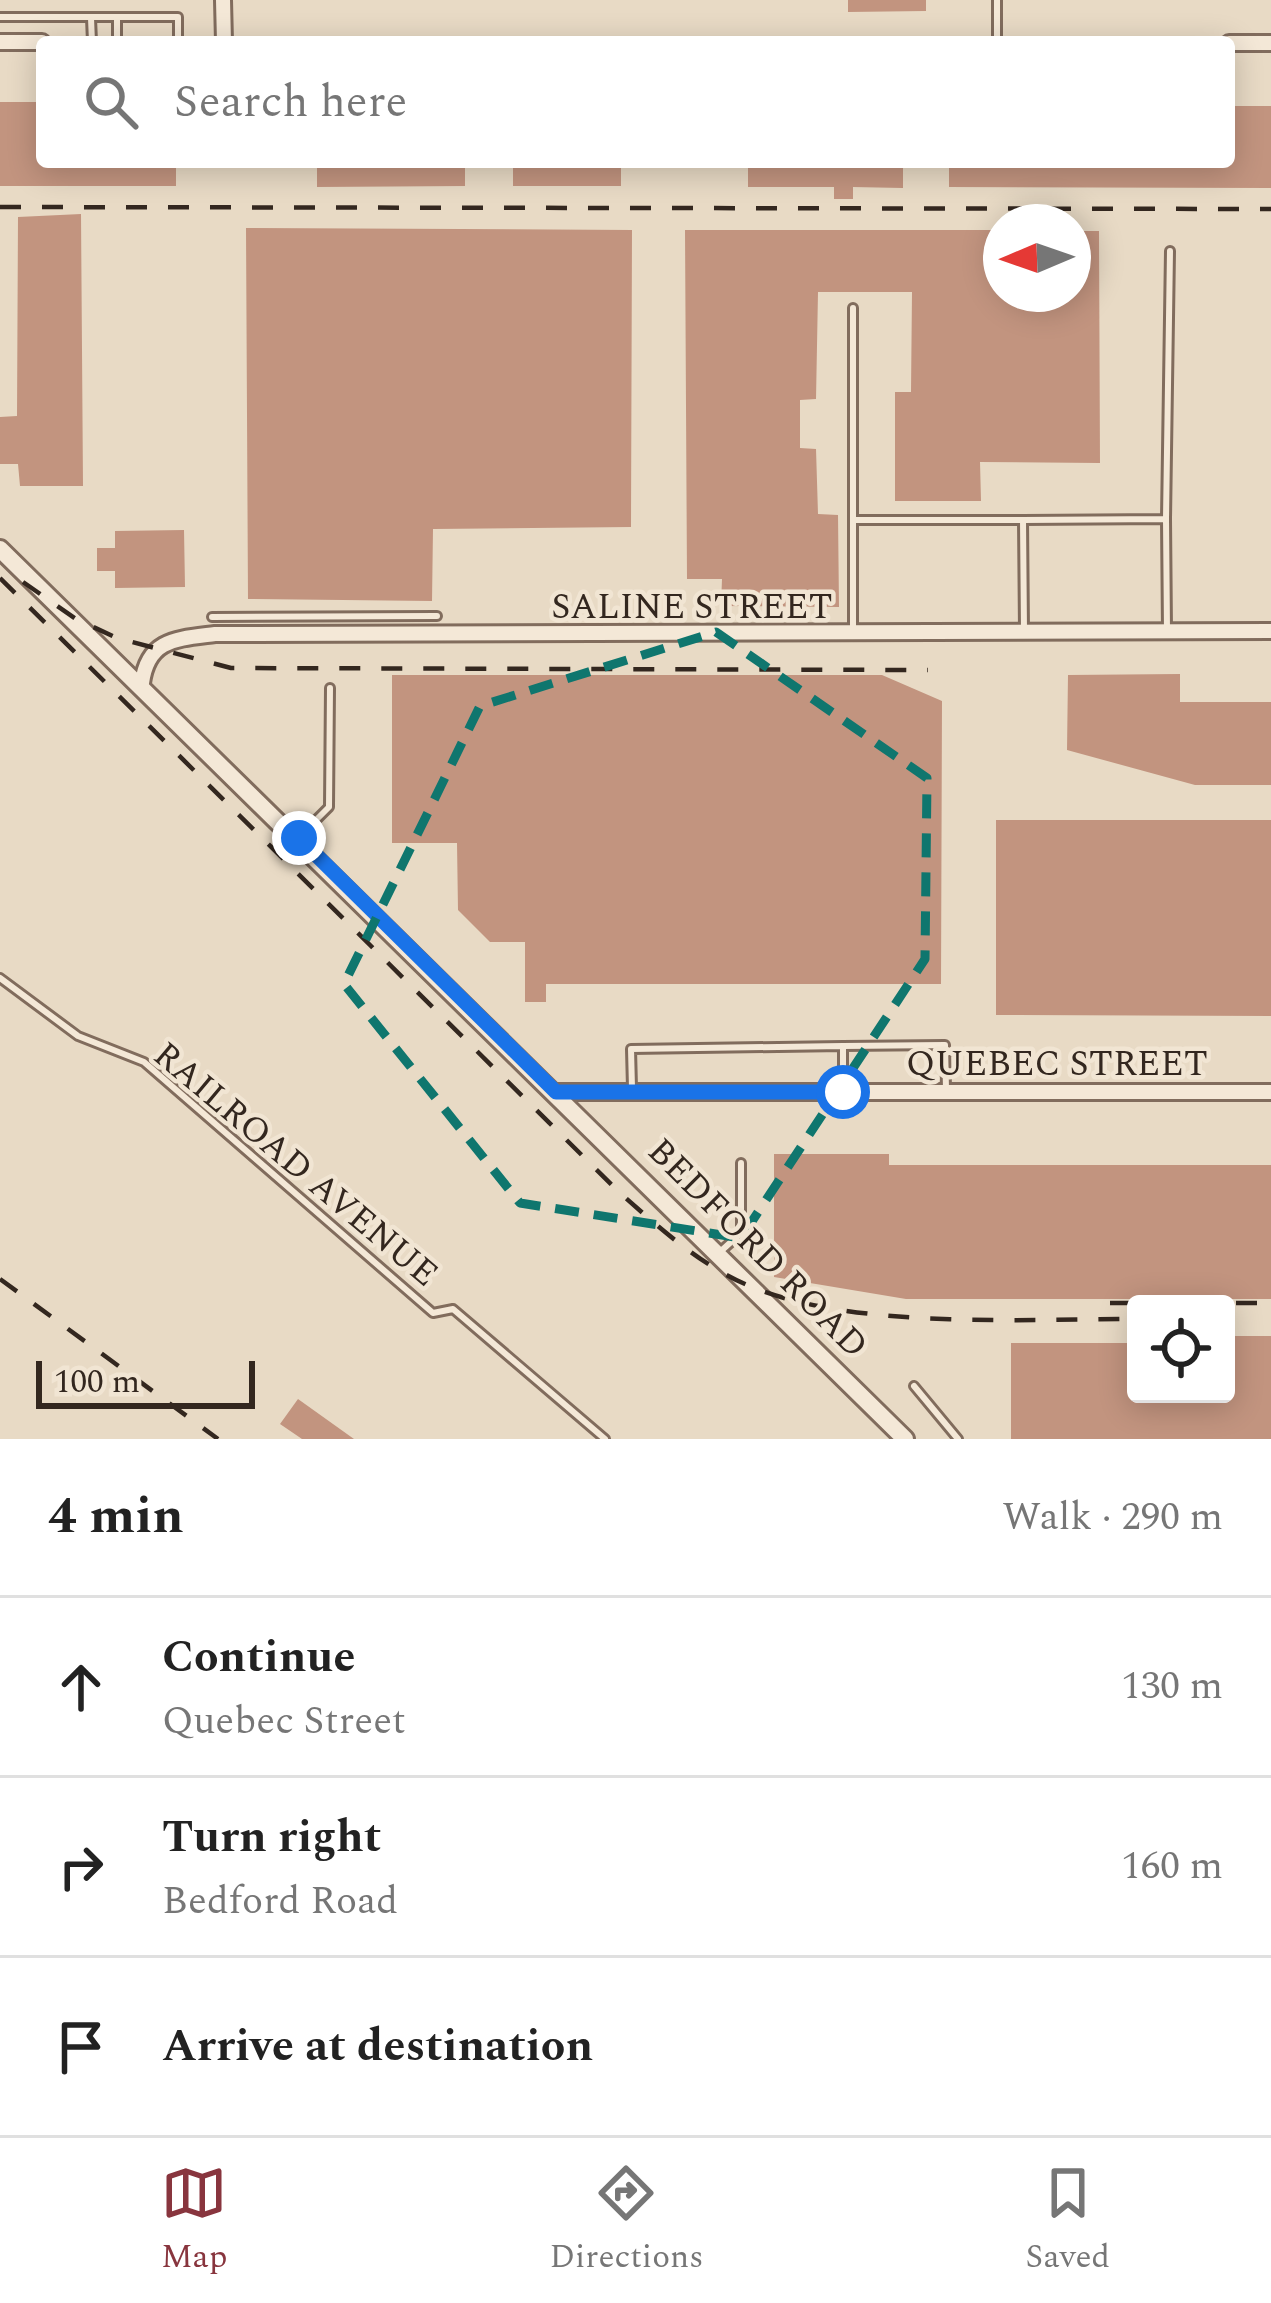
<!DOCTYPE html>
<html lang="en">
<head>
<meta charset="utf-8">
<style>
	:root { --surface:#fff; --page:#f6f6f6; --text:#222; --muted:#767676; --line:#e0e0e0; --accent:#88353e }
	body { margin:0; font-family:Spectral,serif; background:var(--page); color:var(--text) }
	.controls { position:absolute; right:36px; bottom:36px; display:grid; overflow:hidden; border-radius:12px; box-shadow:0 6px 30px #0003 }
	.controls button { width:108px; height:108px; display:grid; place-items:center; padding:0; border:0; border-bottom:3px solid var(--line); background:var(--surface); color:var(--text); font:60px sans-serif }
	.compass { position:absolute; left:983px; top:204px; width:108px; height:108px; border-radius:50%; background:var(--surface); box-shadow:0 6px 30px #0003; rotate:268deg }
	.scale { position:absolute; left:36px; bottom:30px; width:219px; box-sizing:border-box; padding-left:12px; border:6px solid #33271f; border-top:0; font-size:33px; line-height:42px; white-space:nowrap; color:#33271f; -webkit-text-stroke:9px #f1e5d3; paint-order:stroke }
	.stop { position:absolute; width:36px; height:36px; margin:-27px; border:9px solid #1a73e8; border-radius:50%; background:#fff }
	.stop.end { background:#1a73e8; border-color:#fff; box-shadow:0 3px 12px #0008 }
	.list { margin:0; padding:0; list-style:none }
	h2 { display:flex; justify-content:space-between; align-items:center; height:156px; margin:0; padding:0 48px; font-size:51px }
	h2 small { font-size:39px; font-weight:400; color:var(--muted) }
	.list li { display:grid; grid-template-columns:78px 1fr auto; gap:36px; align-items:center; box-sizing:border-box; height:180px; padding:0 48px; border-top:3px solid var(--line) }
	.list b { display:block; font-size:45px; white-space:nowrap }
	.list p { margin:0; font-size:39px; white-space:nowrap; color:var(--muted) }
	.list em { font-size:39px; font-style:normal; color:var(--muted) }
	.icon { flex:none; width:66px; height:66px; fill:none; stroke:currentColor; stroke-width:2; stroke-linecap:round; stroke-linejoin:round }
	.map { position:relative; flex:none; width:1271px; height:1439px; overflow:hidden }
	.search { position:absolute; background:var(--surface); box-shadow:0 6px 30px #0003; left:36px; right:36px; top:36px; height:132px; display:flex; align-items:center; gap:30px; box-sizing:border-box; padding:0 42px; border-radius:12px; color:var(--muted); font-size:45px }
	.sheet { height:696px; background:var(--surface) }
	nav { display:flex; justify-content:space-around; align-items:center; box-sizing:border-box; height:168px; border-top:3px solid var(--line); background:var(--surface); font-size:33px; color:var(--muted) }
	nav a { display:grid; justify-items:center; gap:6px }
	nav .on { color:var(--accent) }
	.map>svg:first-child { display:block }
</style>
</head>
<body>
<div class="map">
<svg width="1271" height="1439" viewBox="0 0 1271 1439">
	<rect width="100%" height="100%" fill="#e8dac5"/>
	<path fill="#c2947f" d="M848 0H926V11L848 12Z
		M0 102H42V162H176V186H0Z
		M1229 106H1271V188L949 187V162H1229Z
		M317 162H465V186L317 187Z
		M513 162H621V186H513Z
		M748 162H903V188L853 187V199H834V187H748Z
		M81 214 83 486H20L18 464H0V417L17 416 18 217Z
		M246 228 632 230 631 527 433 529 432 601 248 599Z
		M685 230H1001V294H1073V231H1099L1100 463 980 462 981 501H895V392H911L912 292H818L816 399 800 400V448L816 449 818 514 838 515 839 607 721 606 722 579H687Z
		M184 530 185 587 115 588V571H97V548H115V531Z
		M1180 674V702H1271V785H1195L1067 750 1068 675Z
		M392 675H882L942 701 941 984H546V1002H525V942H490L458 910 457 843H392Z
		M996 820H1271V1016L996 1015Z
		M774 1154H889V1165H1271V1299H906L774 1277Z
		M1226 1336H1271V1439H1011V1343H1136V1394H1226Z
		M298 1399 354 1439H302L280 1424Z"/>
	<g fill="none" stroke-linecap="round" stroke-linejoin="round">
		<defs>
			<path id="service" d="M997 0V42
				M0 17H178V42
				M91 18 92 42
				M117 18V42
				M853 308V520
				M1166 519 1170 251
				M1023 520 1166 519 1167 631
				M212 617 437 616
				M853 632V520H1023L1024 631
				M299 837 329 807 330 688
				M0 978 78 1036 144 1062 433 1313 453 1309 605 1439
				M843 1046 945 1045 946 1089
				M632 1088 631 1049 843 1046V1088
				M721 1251 741 1233V1163
				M914 1386 958 1439"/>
			<path id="minor" d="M223 0 224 42
				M0 42H42
				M1229 43H1271
				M142 683C148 639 176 639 215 634L1271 631
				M555 1092H1271"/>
			<path id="tertiary" d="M0 549 905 1439"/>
		</defs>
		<use href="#service" stroke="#816c5d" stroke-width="12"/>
		<use href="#minor" stroke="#816c5d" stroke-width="20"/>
		<use href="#tertiary" stroke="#816c5d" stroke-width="22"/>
		<use href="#service" stroke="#f4e8d7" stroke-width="6"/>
		<use href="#minor" stroke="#f4e8d7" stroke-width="14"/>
		<use href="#tertiary" stroke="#f4e8d7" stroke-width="16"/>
		<path stroke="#33271f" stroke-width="4.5" stroke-dasharray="21 21" stroke-linecap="butt" d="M0 207 1271 209
			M0 578 619 1192C656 1225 699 1264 745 1284 847 1330 1024 1319 1136 1319
			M23 582 76 619 117 638 231 668 928 670
			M0 1279 218 1439
			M1110 1303H1271"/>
	</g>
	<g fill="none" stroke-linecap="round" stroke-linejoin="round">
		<path stroke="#1a73e8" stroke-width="15" d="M299 838 556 1092H843"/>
	</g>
	<path fill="none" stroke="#0f766e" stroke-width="9" stroke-dasharray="24 15" stroke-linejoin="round" d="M716 632 927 778 925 959 741 1238 520 1203 344 984 480 706Z"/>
	<g text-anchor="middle" stroke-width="9" stroke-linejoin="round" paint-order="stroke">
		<g font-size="36" fill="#33271f" stroke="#f1e5d3">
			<text x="692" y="618">SALINE STREET</text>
			<text x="1057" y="1075">QUEBEC STREET</text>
			<text transform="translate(297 1163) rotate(40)" y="13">RAILROAD AVENUE</text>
			<text transform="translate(759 1247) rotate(45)" y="13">BEDFORD ROAD</text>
		</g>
	</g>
</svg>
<div class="controls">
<button><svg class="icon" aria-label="locate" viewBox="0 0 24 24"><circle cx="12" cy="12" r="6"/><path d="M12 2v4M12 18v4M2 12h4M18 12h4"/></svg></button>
</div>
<svg class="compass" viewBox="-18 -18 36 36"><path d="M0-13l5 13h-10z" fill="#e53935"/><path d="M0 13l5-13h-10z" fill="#767676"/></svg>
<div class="scale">100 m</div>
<div class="stop" style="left:843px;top:1092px"></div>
<div class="stop end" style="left:299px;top:838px"></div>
<div class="search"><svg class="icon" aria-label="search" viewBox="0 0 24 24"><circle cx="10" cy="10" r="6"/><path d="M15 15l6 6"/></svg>Search here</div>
</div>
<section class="sheet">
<h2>4 min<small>Walk · 290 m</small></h2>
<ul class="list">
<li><svg class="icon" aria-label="ahead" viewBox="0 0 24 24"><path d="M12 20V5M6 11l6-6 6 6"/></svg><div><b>Continue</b><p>Quebec Street</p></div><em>130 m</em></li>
<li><svg class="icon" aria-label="right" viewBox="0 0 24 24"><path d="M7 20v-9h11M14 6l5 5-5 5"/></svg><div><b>Turn right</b><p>Bedford Road</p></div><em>160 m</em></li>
<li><svg class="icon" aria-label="arrive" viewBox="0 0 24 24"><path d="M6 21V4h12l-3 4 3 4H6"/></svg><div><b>Arrive at destination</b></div></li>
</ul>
</section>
<nav>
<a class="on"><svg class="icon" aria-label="map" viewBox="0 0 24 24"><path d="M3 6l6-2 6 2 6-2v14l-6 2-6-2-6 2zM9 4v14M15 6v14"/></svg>Map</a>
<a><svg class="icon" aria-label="directions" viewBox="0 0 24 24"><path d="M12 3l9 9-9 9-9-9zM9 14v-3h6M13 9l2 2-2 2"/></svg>Directions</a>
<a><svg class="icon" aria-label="saved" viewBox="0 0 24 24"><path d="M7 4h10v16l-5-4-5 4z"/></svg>Saved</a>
</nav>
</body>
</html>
